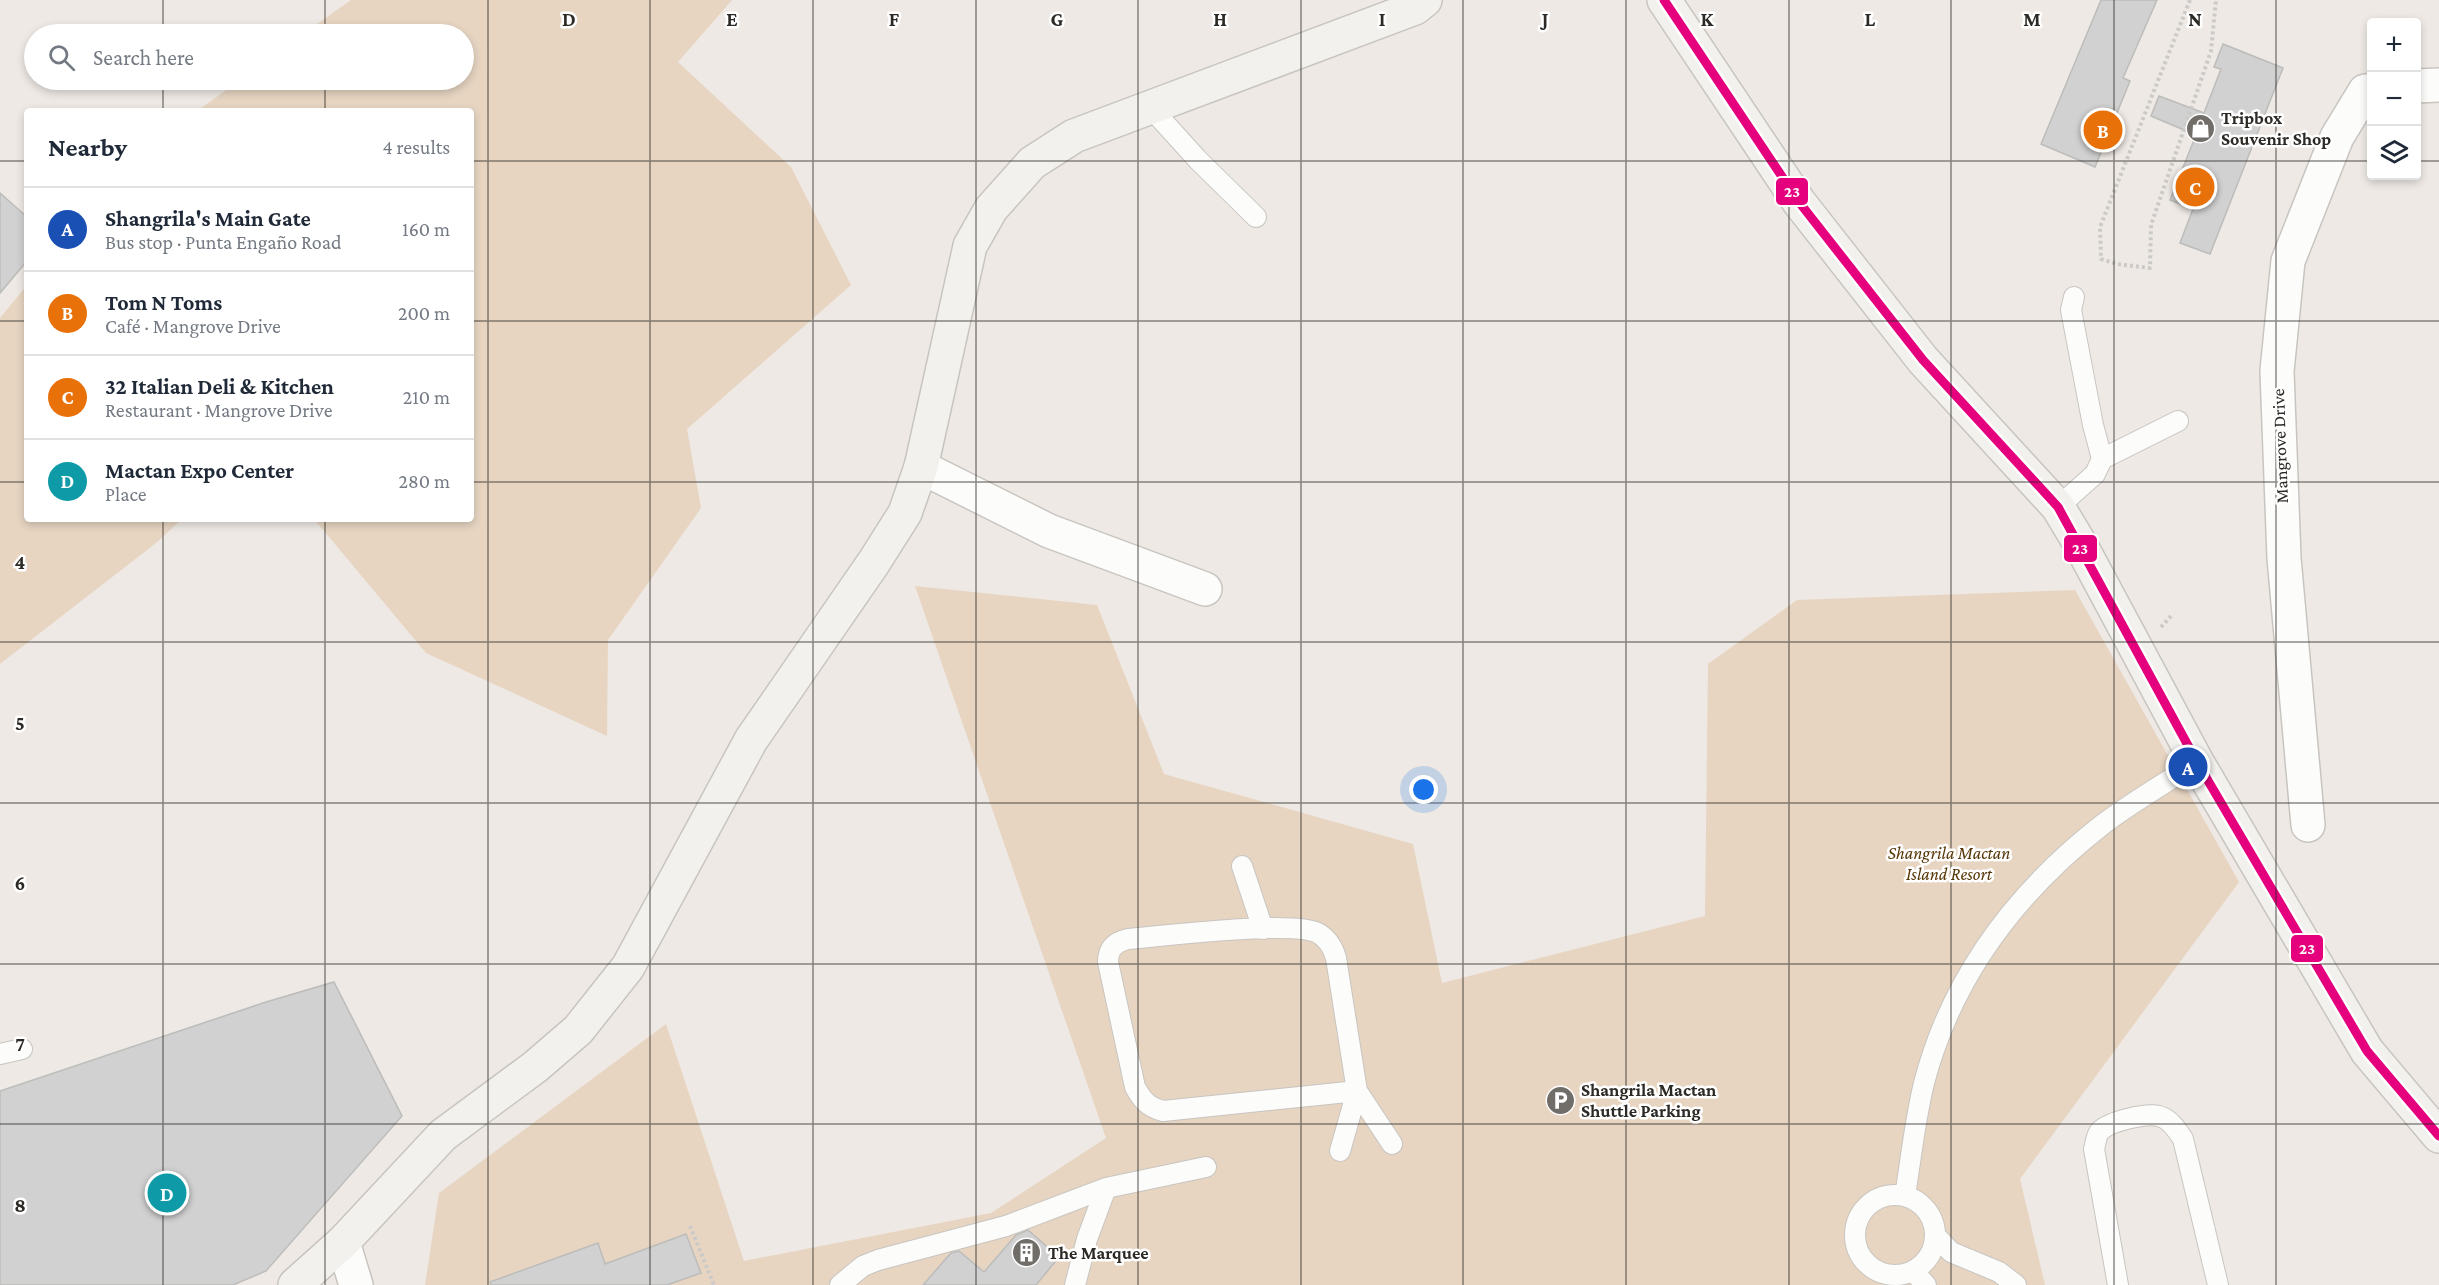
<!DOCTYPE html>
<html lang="en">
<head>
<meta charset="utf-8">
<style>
	:root { --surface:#fff; --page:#f6f6f7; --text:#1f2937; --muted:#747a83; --line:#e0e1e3; --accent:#db2777 }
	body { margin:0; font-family:"Crimson Pro",serif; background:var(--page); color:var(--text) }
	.controls { position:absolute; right:18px; top:18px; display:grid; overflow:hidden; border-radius:6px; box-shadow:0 3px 9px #0003 }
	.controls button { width:54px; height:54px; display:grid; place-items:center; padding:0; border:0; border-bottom:2px solid var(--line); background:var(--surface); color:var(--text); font:30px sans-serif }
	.you { position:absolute; left:1424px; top:790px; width:21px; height:21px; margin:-15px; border:4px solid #fff; border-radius:50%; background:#1a73e8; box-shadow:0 0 0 9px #1a73e833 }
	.badge { display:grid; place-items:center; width:39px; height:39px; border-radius:50%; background:var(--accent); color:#fff; font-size:20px; font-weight:700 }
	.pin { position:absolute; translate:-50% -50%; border:3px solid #fff; box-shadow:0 2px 6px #0006 }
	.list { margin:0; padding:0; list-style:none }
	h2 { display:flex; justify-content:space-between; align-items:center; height:78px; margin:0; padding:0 24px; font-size:26px }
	h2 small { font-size:20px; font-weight:400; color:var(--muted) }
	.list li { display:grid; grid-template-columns:39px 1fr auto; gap:18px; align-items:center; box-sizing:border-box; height:84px; padding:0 24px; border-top:2px solid var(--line) }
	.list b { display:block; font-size:22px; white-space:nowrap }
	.list p { margin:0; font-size:20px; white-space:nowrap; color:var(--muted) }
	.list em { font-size:20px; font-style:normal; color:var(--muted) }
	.icon { flex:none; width:33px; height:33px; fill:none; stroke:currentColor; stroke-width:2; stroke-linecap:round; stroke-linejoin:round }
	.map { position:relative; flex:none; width:2439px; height:1285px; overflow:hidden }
	.search { position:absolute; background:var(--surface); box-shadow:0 3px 9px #0003; left:24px; top:24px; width:450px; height:66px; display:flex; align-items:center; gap:15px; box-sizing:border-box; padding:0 21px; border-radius:33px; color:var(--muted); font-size:22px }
	.panel { position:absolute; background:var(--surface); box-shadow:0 3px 9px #0003; left:24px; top:108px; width:450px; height:414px; border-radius:6px }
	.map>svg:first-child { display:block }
</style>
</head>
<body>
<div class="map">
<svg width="2439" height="1285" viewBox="0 0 2439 1285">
	<rect width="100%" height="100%" fill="#eee9e4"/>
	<path fill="#e7d5c2" d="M351 0H732L678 62 791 167 851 285 687 429 701 508 608 640 607 736 426 653 314 519H471V111H197L240 80H464V34H303Z
		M27 285V519H182L156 543 0 664V318Z
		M915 586 1097 605 1164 774 1413 844 1442 983 1705 916 1708 664 1797 600 2075 590 2239 882 2020 1179 2045 1285H425L439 1193 666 1024 744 1261 991 1213 1106 1138Z"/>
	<path fill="#d1d1d1" stroke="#bcbcbb" stroke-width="1.5" d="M2101 0H2157L2123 78 2130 81 2095 167 2041 144Z
		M2223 44 2283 68 2210 254 2180 243 2193 209 2170 200 2196 135 2151 116 2159 96 2204 113 2221 69 2214 67Z
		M0 193 27 217V261L0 293Z
		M334 982 402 1116 266 1271 233 1285H0V1091L266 1002Z
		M1028 1230 1059 1257 1036 1285H923L951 1253 959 1251 984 1272 1016 1235Z
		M686 1234 701 1273 667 1285H491L490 1282 598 1243 605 1264Z"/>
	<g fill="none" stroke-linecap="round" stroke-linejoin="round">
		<defs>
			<path id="lane" d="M1150 107 1198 160 1256 217
				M2102 459 2178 421
				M2058 507 2095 474 2102 459 2093 425 2071 310 2074 297
				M1242 866 1263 929
				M0 1054 22 1049
				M1357 1091 1163 1111C1148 1107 1142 1100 1135 1087L1108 962C1108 949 1115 942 1128 939 1162 936 1293 920 1318 933 1328 939 1333 947 1336 958L1357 1091 1392 1144
				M1340 1151 1357 1091
				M1855 1235a40 40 0 1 1 80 0a40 40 0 1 1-80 0Z
				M1905 1196C1911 1158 1915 1120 1924 1083 1952 976 2015 893 2102 825 2132 802 2166 783 2197 762
				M1935 1235 1951 1252 1999 1272 2016 1285
				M1913 1271 1926 1285
				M840 1285 863 1266 878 1260 1006 1226 1106 1188 1206 1167
				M1075 1285 1087 1239 1106 1188
				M2118 1285 2094 1149C2096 1143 2096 1135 2100 1131 2110 1121 2146 1113 2159 1116 2170 1119 2177 1130 2183 1139L2218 1285"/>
			<path id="street" d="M2416 86 2439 85
				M921 467 1049 531 1205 589
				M2308 825 2284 558 2277 371 2288 261 2337 137 2365 91 2372 90
				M343 1242 356 1285"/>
			<path id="secondary" d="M1664 0 1799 202 1923 360 2058 507 2079 542 2197 762 2367 1051 2439 1136
				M295 1285 343 1242 443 1135 535 1067 578 1030 628 967 751 740 874 562 905 513 921 467 970 246 991 209 1032 163 1074 136 1415 8 1425 0"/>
		</defs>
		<use href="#lane" stroke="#c8c5c0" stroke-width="22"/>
		<use href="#street" stroke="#c8c5c0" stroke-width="36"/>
		<use href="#secondary" stroke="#c8c5c0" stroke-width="36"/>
		<path stroke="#cbcac8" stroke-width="4" stroke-dasharray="3 3" stroke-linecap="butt" d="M2190 0 2100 227 2101 259 2117 264 2150 268 2151 225 2211 51 2216 0
			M2161 627 2171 616
			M690 1226 714 1285"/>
		<use href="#lane" stroke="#fcfcfb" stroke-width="20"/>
		<use href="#street" stroke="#fcfcfb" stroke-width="33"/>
		<use href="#secondary" stroke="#f3f1ed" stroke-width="33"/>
		<defs>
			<path id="bus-1" d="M1664 0 1799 202 1923 360 2058 507 2197 762 2367 1051 2439 1136"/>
		</defs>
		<use href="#bus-1" stroke="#fff" stroke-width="14"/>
		<use href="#bus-1" stroke="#e5007d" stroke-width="9"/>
	</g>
	<path fill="none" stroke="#2d2a26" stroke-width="1.5" stroke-opacity="0.55" d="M163 0V34M325 0V34M488 0V1285M650 0V1285M813 0V1285M976 0V1285M1138 0V1285M1301 0V1285M1463 0V1285M1626 0V1285M1789 0V1285M1951 0V1285M2114 0V1285M2276 0V1285M163 80V111M325 80V111M0 161H27M471 161H2372M2416 161H2439M0 321H27M471 321H2439M0 482H27M471 482H2439M163 519V1285M325 519V1285M0 642H2439M0 803H2439M0 964H2439M0 1124H2439"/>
	<defs>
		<symbol id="shop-disc" viewBox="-11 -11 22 22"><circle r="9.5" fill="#716d68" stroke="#fff"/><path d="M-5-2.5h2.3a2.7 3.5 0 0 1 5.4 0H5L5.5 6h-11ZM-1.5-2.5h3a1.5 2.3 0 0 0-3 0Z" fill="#fff"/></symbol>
		<symbol id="parking-disc" viewBox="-11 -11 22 22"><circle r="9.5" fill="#716d68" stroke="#fff"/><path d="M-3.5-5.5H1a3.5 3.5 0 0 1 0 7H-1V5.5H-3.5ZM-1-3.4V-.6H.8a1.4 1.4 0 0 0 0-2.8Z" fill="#fff"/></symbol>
		<symbol id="building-disc" viewBox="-11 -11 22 22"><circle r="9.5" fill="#716d68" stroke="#fff"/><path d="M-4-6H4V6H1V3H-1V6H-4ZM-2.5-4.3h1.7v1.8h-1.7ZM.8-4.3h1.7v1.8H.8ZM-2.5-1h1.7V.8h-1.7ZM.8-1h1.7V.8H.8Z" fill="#fff"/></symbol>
	</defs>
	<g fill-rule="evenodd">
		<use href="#shop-disc" x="2184" y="112" width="33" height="33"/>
		<use href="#parking-disc" x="1544" y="1084" width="33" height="33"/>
		<use href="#building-disc" x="1010" y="1236" width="33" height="33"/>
	</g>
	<g text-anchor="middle" stroke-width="5" stroke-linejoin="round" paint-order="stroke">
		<g font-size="18" font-weight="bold" fill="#2d2a26" stroke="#fff" text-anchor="start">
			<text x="2221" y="124">Tripbox<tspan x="2221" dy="21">Souvenir Shop</tspan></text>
			<text x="1581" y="1096">Shangrila Mactan<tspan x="1581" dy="21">Shuttle Parking</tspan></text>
			<text x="1048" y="1259">The Marquee</text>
		</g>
		<g font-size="18" fill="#2d2a26" stroke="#fff">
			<text transform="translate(2280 446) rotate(-92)" y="6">Mangrove Drive</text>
		</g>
		<g font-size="18" font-style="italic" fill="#563506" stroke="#fff">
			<text x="1949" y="859">Shangrila Mactan<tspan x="1949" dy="21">Island Resort</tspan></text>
		</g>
	</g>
	<g font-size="20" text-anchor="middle" font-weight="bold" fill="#2d2a26" stroke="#fff" stroke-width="5" stroke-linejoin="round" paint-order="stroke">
		<text x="569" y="26">D</text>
		<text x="732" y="26">E</text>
		<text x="894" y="26">F</text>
		<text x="1057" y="26">G</text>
		<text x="1220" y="26">H</text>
		<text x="1382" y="26">I</text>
		<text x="1545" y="26">J</text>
		<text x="1707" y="26">K</text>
		<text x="1870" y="26">L</text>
		<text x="2032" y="26">M</text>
		<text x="2195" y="26">N</text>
		<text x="20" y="569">4</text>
		<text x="20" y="730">5</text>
		<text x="20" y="890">6</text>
		<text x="20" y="1051">7</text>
		<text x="20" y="1212">8</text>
	</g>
	<g stroke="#fff" stroke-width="2">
		<rect x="1775" y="177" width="34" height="29" rx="6" fill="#e5007d"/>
		<rect x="2063" y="534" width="35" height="29" rx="6" fill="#e5007d"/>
		<rect x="2290" y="934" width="34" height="29" rx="6" fill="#e5007d"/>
	</g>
	<g font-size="16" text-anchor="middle" font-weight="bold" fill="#fff">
		<text x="1792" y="197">23</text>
		<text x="2080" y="554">23</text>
		<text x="2307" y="954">23</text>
	</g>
</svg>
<div class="controls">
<button>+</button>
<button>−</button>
<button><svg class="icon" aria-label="layers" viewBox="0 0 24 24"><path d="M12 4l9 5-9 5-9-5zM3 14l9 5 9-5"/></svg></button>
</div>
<div class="you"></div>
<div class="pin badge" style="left:2188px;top:767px;background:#1a4fb4">A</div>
<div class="pin badge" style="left:2103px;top:130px;background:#e8710a">B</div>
<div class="pin badge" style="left:2195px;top:187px;background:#e8710a">C</div>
<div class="pin badge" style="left:167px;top:1193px;background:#0f9aa8">D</div>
<div class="search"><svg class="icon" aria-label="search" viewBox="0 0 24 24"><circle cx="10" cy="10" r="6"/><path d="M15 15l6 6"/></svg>Search here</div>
<section class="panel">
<h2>Nearby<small>4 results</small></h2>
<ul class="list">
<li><span class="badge" style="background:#1a4fb4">A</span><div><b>Shangrila's Main Gate</b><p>Bus stop · Punta Engaño Road</p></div><em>160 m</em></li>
<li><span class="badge" style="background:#e8710a">B</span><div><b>Tom N Toms</b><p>Café · Mangrove Drive</p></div><em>200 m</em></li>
<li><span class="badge" style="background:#e8710a">C</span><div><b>32 Italian Deli &amp; Kitchen</b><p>Restaurant · Mangrove Drive</p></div><em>210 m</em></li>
<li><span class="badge" style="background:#0f9aa8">D</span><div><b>Mactan Expo Center</b><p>Place</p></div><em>280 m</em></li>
</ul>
</section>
</div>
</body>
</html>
